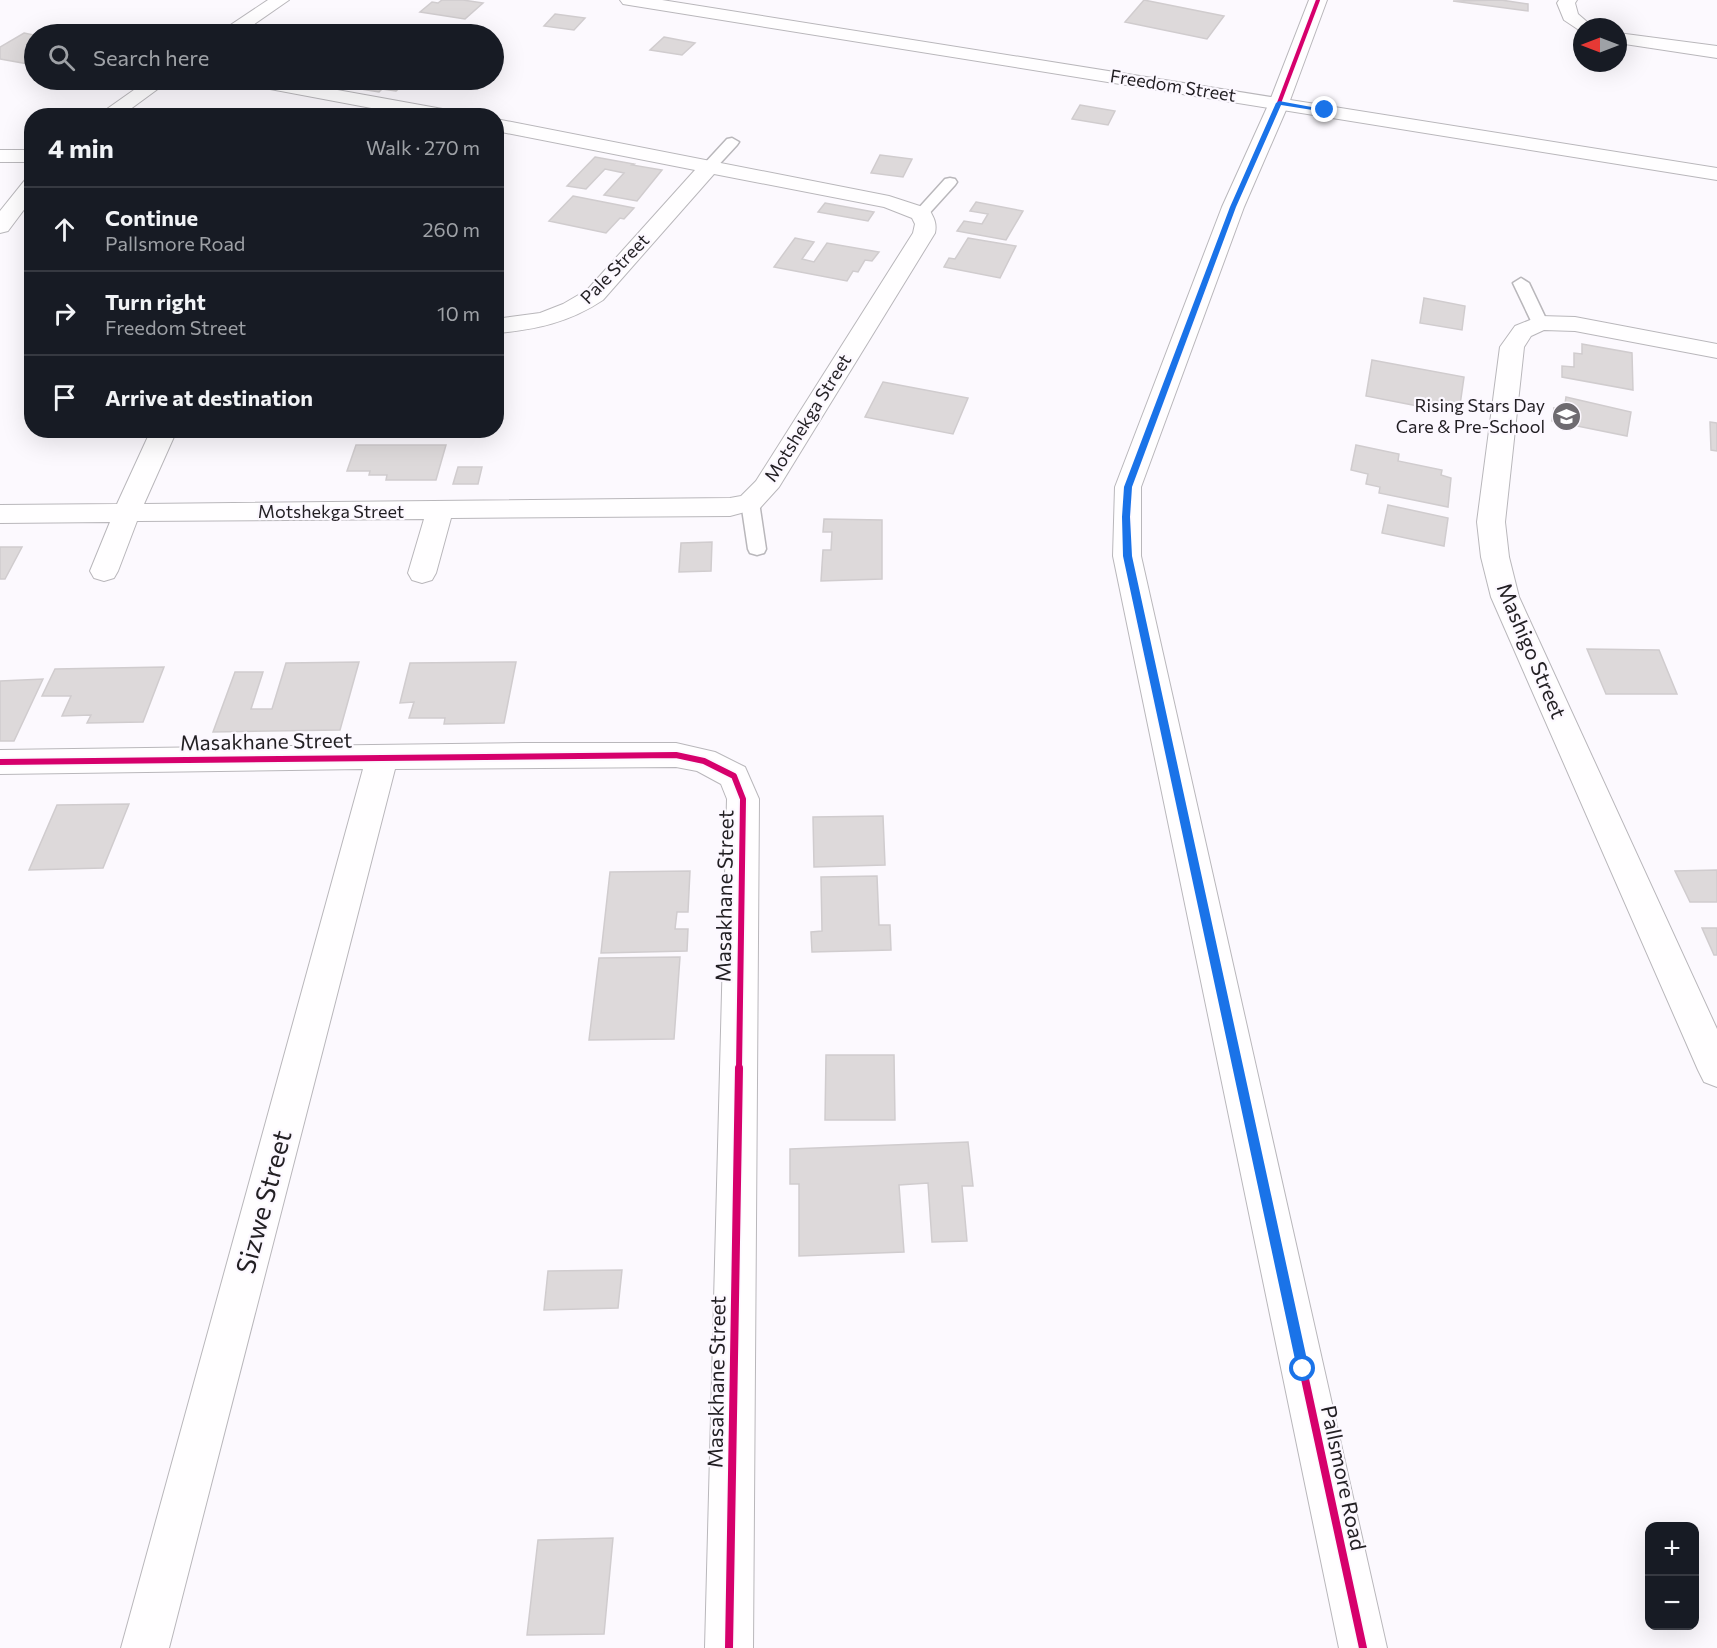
<!DOCTYPE html>
<html lang="en">
<head>
<meta charset="utf-8">
<style>
	:root { --surface:#171b24; --page:#242831; --text:#f1f3f6; --muted:#9ea1a6; --line:#363941 }
	body { margin:0; font-family:Commissioner,sans-serif; background:var(--page); color:var(--text) }
	.controls { position:absolute; right:18px; bottom:18px; display:grid; overflow:hidden; border-radius:12px; box-shadow:0 6px 24px #0002 }
	.controls button { width:54px; height:54px; display:grid; place-items:center; padding:0; border:0; border-bottom:2px solid var(--line); background:var(--surface); color:var(--text); font:30px sans-serif }
	.compass { position:absolute; left:1573px; top:18px; width:54px; height:54px; border-radius:50%; background:var(--surface); box-shadow:0 6px 24px #0002; rotate:270deg }
	.stop { position:absolute; width:18px; height:18px; margin:-14px; border:4px solid #1a73e8; border-radius:50%; background:#fff }
	.stop.end { background:#1a73e8; border-color:#fff; box-shadow:0 2px 6px #0008 }
	.list { margin:0; padding:0; list-style:none }
	h2 { display:flex; justify-content:space-between; align-items:center; height:78px; margin:0; padding:0 24px; font-size:26px }
	h2 small { font-size:20px; font-weight:400; color:var(--muted) }
	.list li { display:grid; grid-template-columns:39px 1fr auto; gap:18px; align-items:center; box-sizing:border-box; height:84px; padding:0 24px; border-top:2px solid var(--line) }
	.list b { display:block; font-size:22px; white-space:nowrap }
	.list p { margin:0; font-size:20px; white-space:nowrap; color:var(--muted) }
	.list em { font-size:20px; font-style:normal; color:var(--muted) }
	.icon { flex:none; width:33px; height:33px; fill:none; stroke:currentColor; stroke-width:2; stroke-linecap:round; stroke-linejoin:round }
	.map { position:relative; flex:none; width:1717px; height:1648px; overflow:hidden }
	.search { position:absolute; background:var(--surface); box-shadow:0 6px 24px #0002; left:24px; top:24px; width:480px; height:66px; display:flex; align-items:center; gap:15px; box-sizing:border-box; padding:0 21px; border-radius:33px; color:var(--muted); font-size:22px }
	.panel { position:absolute; background:var(--surface); box-shadow:0 6px 24px #0002; left:24px; top:108px; width:480px; height:330px; border-radius:24px }
	.map>svg:first-child { display:block }
</style>
</head>
<body>
<div class="map">
<svg width="1717" height="1648" viewBox="0 0 1717 1648">
	<rect width="100%" height="100%" fill="#fcf9fe"/>
	<path fill="#ddd9da" stroke="#d0ccce" stroke-width="1.5" d="M442 0H463L483 3 465 19 420 12 432 2 438 3Z
		M1144 0 1224 16 1207 39 1125 22Z
		M1501 0 1528 4V11L1453 1Z
		M555 14 585 18 574 30 544 26Z
		M24 33 34 35V65L0 59V47Z
		M664 37 695 43 682 55 650 50Z
		M325 80H409L396 91 382 89 379 92 349 87 352 85Z
		M1080 105 1115 111 1108 125 1072 119Z
		M880 155 912 159 903 177 871 173Z
		M595 157 634 164 632 165 662 170 637 201 604 195 624 173 605 169 586 189 567 186Z
		M573 196 634 208 624 219 620 218 606 233 549 221Z
		M976 202 1023 211 1006 240 957 231 964 221 982 224 988 214 970 211Z
		M825 203 874 212 868 221 818 212Z
		M795 238 814 242 802 259 814 262 827 243 879 252 872 261 865 260 858 272 853 271 847 281 774 267Z
		M968 238 1016 246 1000 278 944 267 949 258 955 259Z
		M1424 298 1465 306 1462 330 1420 323Z
		M1582 344 1632 353 1633 390 1562 377V366L1574 367V353L1582 354Z
		M1372 360 1464 377 1460 405 1439 401V405L1423 402V407L1366 396Z
		M883 382 968 398 953 434 865 417Z
		M1566 397 1631 412 1627 436 1552 421 1554 408 1564 410Z
		M1710 422 1717 423V451L1711 450Z
		M356 445H446L436 480H386L387 475H369L370 471H347Z
		M1356 445 1399 454 1398 461 1442 470 1441 475 1451 478 1448 507 1379 493 1380 487 1366 484 1368 474 1351 470Z
		M458 467H482L478 484H453Z
		M1388 505 1448 518 1444 546 1382 533Z
		M824 519 882 520V579L821 581 823 550H831L832 532H823Z
		M712 542 711 571 679 572 681 543Z
		M0 547H22L5 579H0Z
		M1587 649 1659 650 1677 694H1606Z
		M359 662 340 730 213 732 235 672H263L251 709H272L286 663Z
		M516 662 504 723 444 724 445 718H409L414 702 400 703 410 663Z
		M164 667 143 722 87 723 91 715 62 716 71 696H42L55 669Z
		M43 679 14 741H0V681Z
		M129 804 103 868 29 870 57 805Z
		M883 816 885 865 814 867 813 817Z
		M1717 870V902H1690L1675 871Z
		M690 871 688 912H677L675 929H688L687 951 601 953 610 872Z
		M877 876 879 925H890L891 950 812 952 811 932 822 931 821 877Z
		M1702 928H1717V955H1714Z
		M680 957 674 1039 589 1040 599 958Z
		M826 1055H894L895 1120H825Z
		M968 1142 973 1186H962L967 1241 932 1242 928 1183 899 1185 904 1252 799 1256V1184H790V1149Z
		M622 1270 618 1308 544 1310 548 1271Z
		M613 1538 604 1634 527 1635 538 1540Z"/>
	<g fill="none" stroke-linecap="round" stroke-linejoin="round">
		<defs>
			<path id="lane" d="M732 138 739 142 737 145 713 171H703L701 168 703 165 727 139Z
				M950 178 955 179 957 182 955 185 926 217H916L914 214 916 211 945 179Z
				M1521 278 1529 283 1548 323 1546 326H1534L1532 323 1513 283Z
				M750 496 756 498 759 502 766 549 764 553 757 555 750 553 748 549 741 502 744 498Z"/>
			<path id="street" d="M268 0H289L240 34H220L223 30Z
				M1309 0H1327L1289 103 1244 207 1141 487V556L1387 1648H1339L1113 556 1115 487 1222 207 1269 103Z
				M1559 0H1577L1575 3 1578 14 1593 27H1582V32L1564 20 1557 3Z
				M1618 33 1717 46V58L1618 43Z
				M148 80H170L121 116H97Z
				M244 80H282L448 110 455 112 458 116H414L254 86 247 84Z
				M496 119 889 196 929 209C934 218 937 223 935 233L779 487 760 508 730 516 451 518 436 573 432 580 422 583 412 580 408 573 424 519 137 521 118 571 114 578 104 581 94 578 90 571 110 522 0 523V505L117 504 151 430H177L144 504 730 498 741 496 756 481 913 233 915 224 912 218 884 207 714 174 603 300C570 322 536 330 496 333V319L540 313 563 304 587 290 695 170 496 131Z
				M0 150H32V162H0Z
				M32 178V199L8 231 0 233V211L25 180Z
				M1540 316 1575 317 1717 344V358L1575 331 1544 330 1531 336 1524 347 1505 522 1509 557 1519 597 1717 1029V1087L1704 1082 1698 1070 1491 597 1481 557 1477 522 1500 347 1515 326Z
				M524 743H676L715 752 745 767 759 799 753 1648H705L727 799 721 784 697 771 676 767 395 769 169 1648H121L363 769 0 774V750Z"/>
			<path id="secondary" d="M620 0H662L1717 168V180L629 5 623 4Z"/>
		</defs>
		<use href="#lane" stroke="#b9b7bb" stroke-width="3"/>
		<use href="#street" stroke="#b9b7bb" stroke-width="2"/>
		<use href="#secondary" stroke="#b9b7bb" stroke-width="2"/>
		<use href="#lane" fill="#fffeff" fill-rule="evenodd"/>
		<use href="#street" fill="#fffeff" fill-rule="evenodd"/>
		<use href="#secondary" fill="#fffeff" fill-rule="evenodd"/>
		<defs>
			<path id="cycleway-far3" d="M1209 271 1233 207 1279 103 1318 0"/>
			<path id="cycleway-far2" d="M1141 620 1127 556 1128 487 1210 269"/>
			<path id="cycleway-far1" d="M1140 618 1238 1069
				M0 762 676 755 704 761 734 776 743 799 739 1069"/>
			<path id="cycleway" d="M1238 1068 1363 1648
				M729 1648 739 1068"/>
		</defs>
		<use href="#cycleway-far3" stroke="#fcf8ff" stroke-width="6"/>
		<use href="#cycleway-far2" stroke="#fcf8ff" stroke-width="8"/>
		<use href="#cycleway-far1" stroke="#fcf8ff" stroke-width="10"/>
		<use href="#cycleway" stroke="#fcf8ff" stroke-width="11"/>
		<use href="#cycleway-far3" stroke="#d6006c" stroke-width="4"/>
		<use href="#cycleway-far2" stroke="#d6006c" stroke-width="4.5"/>
		<use href="#cycleway-far1" stroke="#d6006c" stroke-width="6"/>
		<use href="#cycleway" stroke="#d6006c" stroke-width="8"/>
	</g>
	<path fill="#1a73e8" d="M1279 101 1328 110 1325 112 1281 105 1236 207 1132 487 1130 517 1132 556 1309 1369 1307 1374 1303 1376 1298 1374 1297 1369 1123 556 1122 517 1124 487 1230 207 1276 103Z"/>
	<defs>
		<symbol id="school-disc" viewBox="-11 -11 22 22"><circle r="9.5" fill="#6e6b70" stroke="#fcf8ff"/><path d="M0-5L7-2L0 1L-7-2ZM-4 1L0 2.5L4 1V4Q0 6-4 4Z" fill="#fff"/></symbol>
	</defs>
	<g fill-rule="evenodd">
		<use href="#school-disc" x="1550" y="400" width="33" height="33"/>
	</g>
	<g text-anchor="middle" stroke-width="4.5" stroke-linejoin="round" paint-order="stroke">
		<g font-size="18" fill="#221f23" stroke="#fcf8ff">
			<text transform="translate(1173 86) rotate(9)" y="6">Freedom Street</text>
			<text transform="translate(615 269) rotate(-46)" y="6">Pale Street</text>
			<text transform="translate(808 418) rotate(-58)" y="6">Motshekga Street</text>
			<text x="331" y="518">Motshekga Street</text>
		</g>
		<g font-size="18" fill="#221f23" stroke="#fcf8ff" text-anchor="end">
			<text x="1545" y="412">Rising Stars Day<tspan x="1545" dy="21">Care &amp; Pre-School</tspan></text>
		</g>
		<g font-size="21" fill="#221f23" stroke="#fcf8ff">
			<text transform="translate(1531 651) rotate(67)" y="7">Mashigo Street</text>
			<text transform="translate(266 742) rotate(-1)" y="7">Masakhane Street</text>
			<text transform="translate(725 896) rotate(-89)" y="7">Masakhane Street</text>
			<text transform="translate(717 1382) rotate(-89)" y="7">Masakhane Street</text>
			<text transform="translate(1343 1478) rotate(78)" y="7">Pallsmore Road</text>
		</g>
		<g font-size="26" fill="#221f23" stroke="#fcf8ff">
			<text transform="translate(264 1202) rotate(-75)" y="9">Sizwe Street</text>
		</g>
	</g>
</svg>
<div class="controls">
<button>+</button>
<button>−</button>
</div>
<svg class="compass" viewBox="-18 -18 36 36"><path d="M0-13l5 13h-10z" fill="#e53935"/><path d="M0 13l5-13h-10z" fill="#9ea1a6"/></svg>
<div class="stop" style="left:1303px;top:1369px"></div>
<div class="stop end" style="left:1325px;top:110px"></div>
<div class="search"><svg class="icon" aria-label="search" viewBox="0 0 24 24"><circle cx="10" cy="10" r="6"/><path d="M15 15l6 6"/></svg>Search here</div>
<section class="panel">
<h2>4 min<small>Walk · 270 m</small></h2>
<ul class="list">
<li><svg class="icon" aria-label="ahead" viewBox="0 0 24 24"><path d="M12 20V5M6 11l6-6 6 6"/></svg><div><b>Continue</b><p>Pallsmore Road</p></div><em>260 m</em></li>
<li><svg class="icon" aria-label="right" viewBox="0 0 24 24"><path d="M7 20v-9h11M14 6l5 5-5 5"/></svg><div><b>Turn right</b><p>Freedom Street</p></div><em>10 m</em></li>
<li><svg class="icon" aria-label="arrive" viewBox="0 0 24 24"><path d="M6 21V4h12l-3 4 3 4H6"/></svg><div><b>Arrive at destination</b></div></li>
</ul>
</section>
</div>
</body>
</html>
